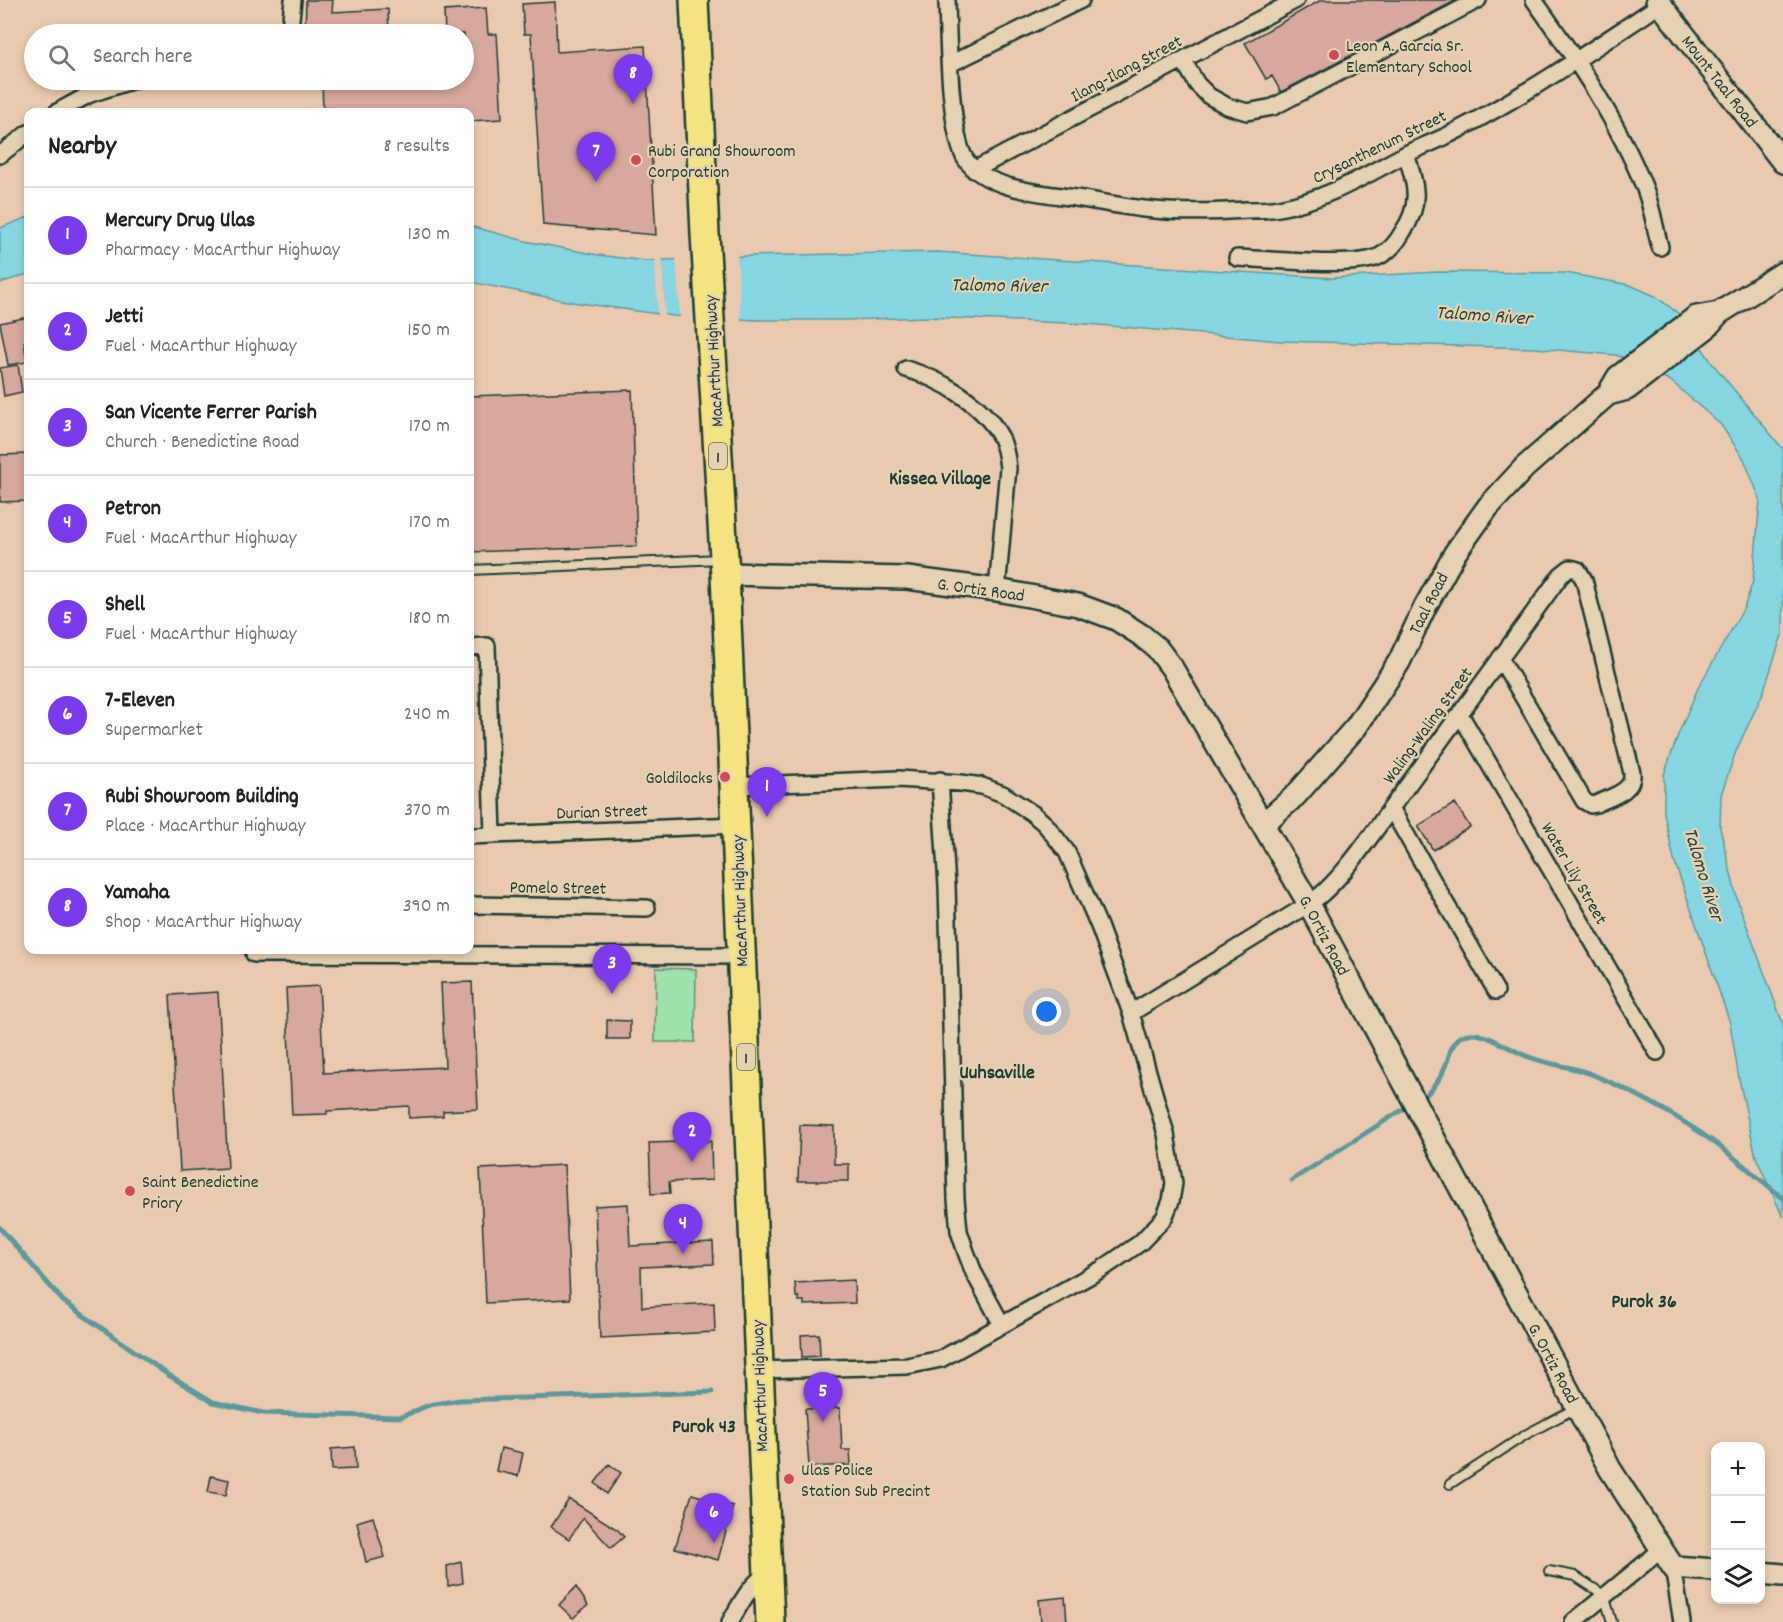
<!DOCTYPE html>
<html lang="en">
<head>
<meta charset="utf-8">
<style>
	:root { --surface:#fff; --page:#f6f6f6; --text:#222; --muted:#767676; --line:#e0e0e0; --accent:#7c3aed }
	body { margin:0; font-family:Dekko,sans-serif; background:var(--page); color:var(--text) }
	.controls { position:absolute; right:18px; bottom:18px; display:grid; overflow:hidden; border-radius:12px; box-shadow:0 3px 9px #0003 }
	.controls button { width:54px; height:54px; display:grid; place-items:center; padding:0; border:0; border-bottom:2px solid var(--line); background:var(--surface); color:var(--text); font:30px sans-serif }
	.you { position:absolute; left:1047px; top:1012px; width:21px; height:21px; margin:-15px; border:4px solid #fff; border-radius:50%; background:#1a73e8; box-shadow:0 0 0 9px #1a73e833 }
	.badge { display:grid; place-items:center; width:39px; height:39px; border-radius:50%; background:var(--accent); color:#fff; font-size:20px; font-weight:700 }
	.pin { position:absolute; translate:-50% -50px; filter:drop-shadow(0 2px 3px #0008) }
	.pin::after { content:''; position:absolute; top:32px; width:21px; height:18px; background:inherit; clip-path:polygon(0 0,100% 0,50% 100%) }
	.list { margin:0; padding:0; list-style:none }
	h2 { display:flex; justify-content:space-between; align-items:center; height:78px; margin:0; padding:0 24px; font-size:26px }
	h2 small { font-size:20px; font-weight:400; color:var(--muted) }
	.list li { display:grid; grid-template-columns:39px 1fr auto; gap:18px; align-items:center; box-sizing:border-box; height:96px; padding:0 24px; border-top:2px solid var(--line) }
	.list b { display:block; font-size:22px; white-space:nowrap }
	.list p { margin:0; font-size:20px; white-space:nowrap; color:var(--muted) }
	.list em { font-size:20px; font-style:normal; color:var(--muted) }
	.icon { flex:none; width:33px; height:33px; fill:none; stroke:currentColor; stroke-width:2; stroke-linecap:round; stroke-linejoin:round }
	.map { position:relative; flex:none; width:1783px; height:1622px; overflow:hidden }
	.search { position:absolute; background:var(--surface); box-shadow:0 3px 9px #0003; left:24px; top:24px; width:450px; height:66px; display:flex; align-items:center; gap:15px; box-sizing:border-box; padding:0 21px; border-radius:33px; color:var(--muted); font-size:22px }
	.panel { position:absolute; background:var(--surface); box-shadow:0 3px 9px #0003; left:24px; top:108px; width:450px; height:846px; border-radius:12px }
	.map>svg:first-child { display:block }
</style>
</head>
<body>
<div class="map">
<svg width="1783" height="1622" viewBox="0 0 1783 1622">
	<rect width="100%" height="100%" fill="#e9caae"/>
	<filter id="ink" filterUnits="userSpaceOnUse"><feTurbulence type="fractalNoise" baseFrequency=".0167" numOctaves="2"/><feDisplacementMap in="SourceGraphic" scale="12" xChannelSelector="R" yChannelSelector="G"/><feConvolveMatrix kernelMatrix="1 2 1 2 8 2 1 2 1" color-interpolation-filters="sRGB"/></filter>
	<g filter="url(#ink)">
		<path fill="#9de1ac" stroke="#5e8f70" stroke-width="1.5" d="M656 968 696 969 695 1042H655Z"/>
		<path fill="#86d6e2" stroke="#5d999c" stroke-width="1.5" d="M28 217V274L0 283V228Z
			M470 226 525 241 598 255 646 261 747 256 938 252 1332 278 1437 272 1566 273 1630 285 1655 296 1679 314 1712 363 1783 449V632L1763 693 1736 751 1721 795 1720 828 1737 899 1783 1024V1217L1756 1157 1739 1079 1730 1023 1674 860 1664 813V775L1678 735 1698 688 1744 608 1753 581 1760 499 1744 459 1721 425 1671 381 1638 364 1616 355 1534 348 1281 341 1087 324 926 317 845 320H758L673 316 572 302 470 282Z"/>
		<path fill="#e9caae" d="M737 253 741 322 680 320 676 256Z
			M655 257H662L665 318H658Z"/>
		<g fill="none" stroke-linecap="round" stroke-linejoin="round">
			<path stroke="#5d999c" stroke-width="5" d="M1427 1094C1434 1087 1439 1081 1443 1072 1449 1061 1449 1044 1462 1036 1479 1026 1511 1051 1529 1057 1549 1065 1571 1066 1591 1074 1633 1091 1674 1114 1711 1140 1736 1158 1759 1179 1783 1198
				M1292 1180 1405 1108
				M0 1228 63 1301 167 1374 213 1402 263 1413 401 1417 429 1405 460 1400 712 1392"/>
		</g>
		<path fill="#d7a89c" stroke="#1f3d34" stroke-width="1.5" d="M306 0H333L332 12 388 9 389 34H305Z
			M1321 0H1457L1281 92 1272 76 1266 79 1245 43Z
			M555 2 557 52 645 46 656 235 543 225 531 34H524L522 4Z
			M486 8 488 34H497L502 119 470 121V112H323L322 80H464V34H445L444 11Z
			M28 317V341L24 342 27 362 8 365 0 323Z
			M18 365 22 392 4 396 0 368Z
			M632 390 637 546 470 552V396Z
			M28 454V501L0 502V455Z
			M1455 803 1470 827 1433 850 1418 826Z
			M472 982 478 1109 443 1111V1116L409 1118V1106L327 1111V1114L292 1115 286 988 319 986 324 1073 445 1067 441 983Z
			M218 992 228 1168 180 1171 170 995Z
			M607 1020 630 1021V1039H607Z
			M800 1125 834 1126V1164H849V1181H798Z
			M711 1141 712 1180 669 1182 670 1193 651 1194 649 1143Z
			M564 1165 570 1299 486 1303 480 1169Z
			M628 1204 630 1246 713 1242 714 1264 641 1267 642 1307 714 1303 715 1332 600 1338 595 1206Z
			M854 1280 855 1303 804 1305V1301H799V1297H796L795 1283Z
			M819 1334 820 1356 802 1357 801 1335Z
			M840 1408 842 1450H850L851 1465 809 1467 805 1409Z
			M355 1447 356 1469 332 1470 331 1449Z
			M501 1448 523 1453 518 1476 496 1471Z
			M609 1464 621 1473 607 1494 595 1483Z
			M211 1476 229 1480 226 1495 208 1492Z
			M692 1494 733 1506 718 1560 675 1548Z
			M569 1499 618 1530 624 1537 611 1548 583 1518 569 1539 551 1527Z
			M373 1517 385 1557 366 1562 357 1522Z
			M461 1562 463 1583 448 1586 447 1566Z
			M576 1587 588 1605 573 1618 559 1605Z
			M1065 1597 1067 1622H1041L1039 1600Z"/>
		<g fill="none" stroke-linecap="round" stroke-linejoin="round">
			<defs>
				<path id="lane" d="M470 570 720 559
					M1450 1484 1525 1435 1576 1408
					M1549 1571 1575 1576 1604 1595 1612 1622"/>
				<path id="street" d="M947 0C948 33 949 135 966 160 987 190 1043 193 1076 198 1102 202 1128 208 1154 210 1184 213 1216 212 1247 210 1257 210 1268 210 1279 208 1326 200 1364 176 1406 154 1422 146 1440 140 1456 131 1526 95 1595 48 1661 4
					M1534 0C1576 59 1618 121 1645 189 1652 207 1655 228 1660 247
					M285 34 290 28 293 0
					M1183 60 1197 84 1209 96 1227 106 1247 112 1273 107 1478 0
					M950 64 1081 0
					M57 112 90 94 134 80
					M0 155 28 133
					M974 170 1296 0
					M1237 258C1267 259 1356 269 1380 256 1389 251 1397 242 1402 233 1422 205 1416 184 1406 154
					M906 369C941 379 982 403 1000 436 1005 446 1007 457 1008 468L997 590
					M470 647 487 646 493 835
					M1460 714 1657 1052
					M940 780 947 886 956 1199 959 1231 966 1252 974 1273 1002 1325
					M734 786 898 779 961 783 982 786 1003 794 1032 813 1045 824 1067 852 1099 926 1131 1013 1166 1134 1174 1183 1171 1201 1164 1218 1140 1243 1102 1269 941 1359 907 1366 758 1370
					M1391 808 1496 991
					M470 836 736 825
					M470 905 647 908
					M254 954 741 956
					M1131 1013 1309 904C1341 883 1376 828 1400 796 1453 723 1507 649 1561 575L1570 568 1578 570 1584 580 1632 773C1634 792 1610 797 1596 804L1591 805 1584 801 1500 658
					M1673 1567 1682 1622
					M730 1622C740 1605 750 1584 768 1573
					M1573 1622 1661 1550"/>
				<path id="secondary" d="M1657 0 1783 162
					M1608 394 1627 389 1705 329 1719 313 1783 273
					M725 574 907 578 997 590 1078 605 1116 619 1141 635 1157 648 1172 668 1309 904 1610 1469 1673 1567 1716 1570
					M1263 824 1296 795 1356 727 1399 662 1425 607 1455 553 1488 507 1525 467 1608 394 1618 377 1696 317 1719 313
					M1760 1573 1783 1575"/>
				<path id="highway" d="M694 0 705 234 725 574 770 1622"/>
			</defs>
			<use href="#lane" stroke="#1f3d34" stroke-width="12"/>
			<use href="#street" stroke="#1f3d34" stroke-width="20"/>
			<use href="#secondary" stroke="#1f3d34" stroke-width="26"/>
			<use href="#highway" stroke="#1f3d34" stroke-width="32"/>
			<use href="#lane" stroke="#e6d2b0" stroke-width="8"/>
			<use href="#street" stroke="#e6d2b0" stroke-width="15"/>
			<use href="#secondary" stroke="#e6d2b0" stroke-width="21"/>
			<use href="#highway" stroke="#f5e382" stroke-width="27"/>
		</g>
	</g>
	<g fill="#d1495b" stroke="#e6d2b0" stroke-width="2">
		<circle cx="1334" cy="55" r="6"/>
		<circle cx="636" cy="160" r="6"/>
		<circle cx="725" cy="777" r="6"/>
		<circle cx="130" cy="1191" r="6"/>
		<circle cx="789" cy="1479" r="6"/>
	</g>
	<g text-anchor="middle" stroke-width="4.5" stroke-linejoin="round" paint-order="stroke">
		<g fill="#e6d2b0" stroke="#5b6a59" stroke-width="1.5">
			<rect x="709" y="443" width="18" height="26" rx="4.5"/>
			<rect x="737" y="1044" width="18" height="26" rx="4.5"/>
		</g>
		<g font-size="16" font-weight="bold" fill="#1f3d34">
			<text x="718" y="462">1</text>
			<text x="746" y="1063">1</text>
		</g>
		<g font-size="18" fill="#1f3d34" stroke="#e6d2b0" text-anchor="start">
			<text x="1346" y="51">Leon A. Garcia Sr.<tspan x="1346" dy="21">Elementary School</tspan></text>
			<text x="648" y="156">Rubi Grand Showroom<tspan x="648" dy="21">Corporation</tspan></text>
			<text x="713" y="783" text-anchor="end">Goldilocks</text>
			<text x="142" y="1187">Saint Benedictine<tspan x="142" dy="21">Priory</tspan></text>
			<text x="801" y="1475">Ulas Police<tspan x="801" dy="21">Station Sub Precint</tspan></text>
		</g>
		<g font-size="18" fill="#1f3d34" stroke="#e6d2b0">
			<text transform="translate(1126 68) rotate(-28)" y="6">Ilang-Ilang Street</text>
			<text transform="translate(1720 81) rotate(52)" y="6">Mount Taal Road</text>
			<text transform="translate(1379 146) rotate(-26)" y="6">Crysanthenum Street</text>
			<text transform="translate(713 361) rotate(-93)" y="6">MacArthur Highway</text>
			<text transform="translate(981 589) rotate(8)" y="6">G. Ortiz Road</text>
			<text transform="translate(1428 603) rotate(-63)" y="6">Taal Road</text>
			<text transform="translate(1427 725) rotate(-54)" y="6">Waling-Waling Street</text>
			<text transform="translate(602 811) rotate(-2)" y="6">Durian Street</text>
			<text transform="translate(1575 873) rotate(60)" y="6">Water Lily Street</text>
			<text transform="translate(558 887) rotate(1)" y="6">Pomelo Street</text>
			<text transform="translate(739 901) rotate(-92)" y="6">MacArthur Highway</text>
			<text transform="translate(1325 935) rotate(62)" y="6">G. Ortiz Road</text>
			<text transform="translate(1554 1363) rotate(62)" y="6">G. Ortiz Road</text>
			<text transform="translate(759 1386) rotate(-92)" y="6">MacArthur Highway</text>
		</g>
		<g font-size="20" font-style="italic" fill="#24453d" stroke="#e6d2b0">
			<text transform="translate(999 284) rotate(1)" y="7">Talomo River</text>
			<text transform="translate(1484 314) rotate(4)" y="7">Talomo River</text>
			<text transform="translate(1705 874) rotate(73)" y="7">Talomo River</text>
		</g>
		<g font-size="20" font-weight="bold" fill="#1f3d34" stroke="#e6d2b0">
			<text x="940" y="484">Kissea Village</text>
			<text x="997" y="1078">Uuhsaville</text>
			<text x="1644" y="1307">Purok 36</text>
			<text x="704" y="1432">Purok 43</text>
		</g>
	</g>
</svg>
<div class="controls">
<button>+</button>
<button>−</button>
<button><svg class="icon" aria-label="layers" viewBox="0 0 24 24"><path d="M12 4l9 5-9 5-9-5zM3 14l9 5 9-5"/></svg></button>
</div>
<div class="you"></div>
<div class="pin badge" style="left:767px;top:817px">1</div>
<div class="pin badge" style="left:692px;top:1162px">2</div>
<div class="pin badge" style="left:612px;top:994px">3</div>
<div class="pin badge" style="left:683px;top:1254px">4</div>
<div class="pin badge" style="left:823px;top:1422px">5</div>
<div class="pin badge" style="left:714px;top:1543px">6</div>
<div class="pin badge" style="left:596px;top:182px">7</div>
<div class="pin badge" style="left:633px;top:104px">8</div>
<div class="search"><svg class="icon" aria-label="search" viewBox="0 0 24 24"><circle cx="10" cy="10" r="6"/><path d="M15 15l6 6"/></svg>Search here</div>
<section class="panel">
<h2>Nearby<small>8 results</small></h2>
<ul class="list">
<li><span class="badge">1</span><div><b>Mercury Drug Ulas</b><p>Pharmacy · MacArthur Highway</p></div><em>130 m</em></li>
<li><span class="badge">2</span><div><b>Jetti</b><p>Fuel · MacArthur Highway</p></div><em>150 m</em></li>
<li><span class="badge">3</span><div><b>San Vicente Ferrer Parish</b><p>Church · Benedictine Road</p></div><em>170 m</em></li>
<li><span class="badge">4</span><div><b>Petron</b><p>Fuel · MacArthur Highway</p></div><em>170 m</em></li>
<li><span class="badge">5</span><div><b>Shell</b><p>Fuel · MacArthur Highway</p></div><em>180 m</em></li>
<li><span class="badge">6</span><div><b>7-Eleven</b><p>Supermarket</p></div><em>240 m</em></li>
<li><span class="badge">7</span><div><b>Rubi Showroom Building</b><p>Place · MacArthur Highway</p></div><em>370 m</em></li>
<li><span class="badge">8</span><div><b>Yamaha</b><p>Shop · MacArthur Highway</p></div><em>390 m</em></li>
</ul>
</section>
</div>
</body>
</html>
